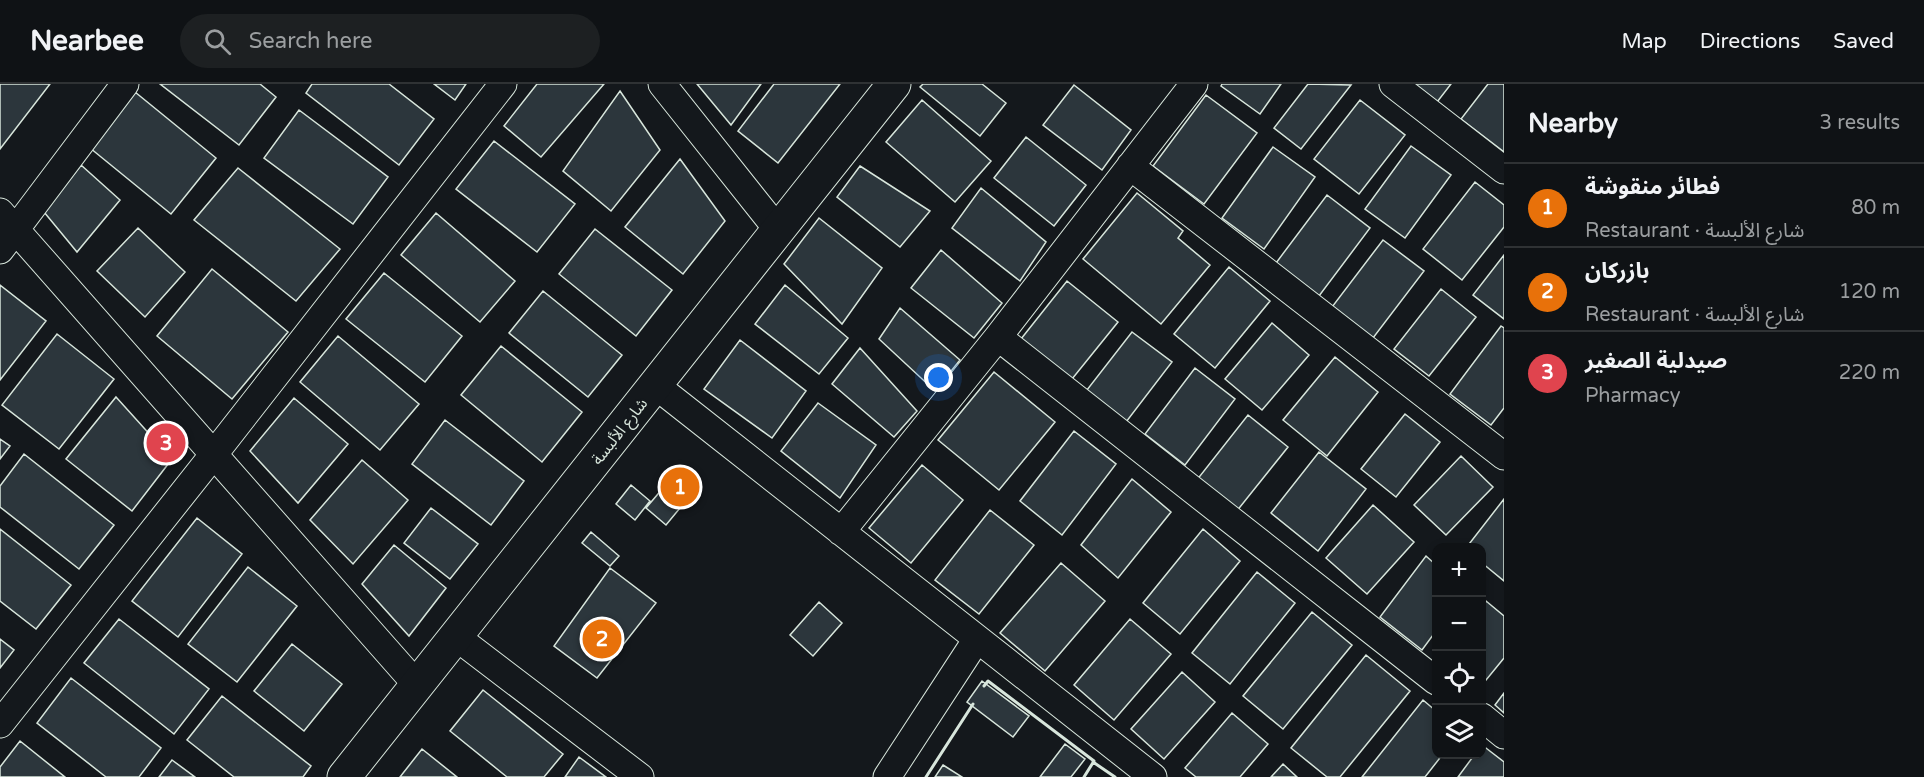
<!DOCTYPE html>
<html lang="en">
<head>
<meta charset="utf-8">
<style>
	:root { --surface:#0f1215; --page:#1d2022; --text:#f1f3f6; --muted:#9b9ea0; --line:#2f3234; --accent:#ffb74d }
	body { margin:0; font-family:"Varela Round","Noto Sans Arabic",sans-serif; background:var(--page); color:var(--text) }
	.controls { position:absolute; right:18px; bottom:18px; display:grid; overflow:hidden; border-radius:12px; box-shadow:0 3px 9px #0003 }
	.controls button { width:54px; height:54px; display:grid; place-items:center; padding:0; border:0; border-bottom:2px solid var(--line); background:var(--surface); color:var(--text); font:30px sans-serif }
	.you { position:absolute; left:939px; top:294px; width:21px; height:21px; margin:-15px; border:4px solid #fff; border-radius:50%; background:#1a73e8; box-shadow:0 0 0 9px #1a73e833 }
	.badge { display:grid; place-items:center; width:39px; height:39px; border-radius:50%; background:var(--accent); color:#fff; font-size:20px; font-weight:700 }
	.pin { position:absolute; translate:-50% -50%; border:3px solid #fff; box-shadow:0 2px 6px #0006 }
	.list { margin:0; padding:0; list-style:none }
	h2 { display:flex; justify-content:space-between; align-items:center; height:78px; margin:0; padding:0 24px; font-size:26px }
	h2 small { font-size:20px; font-weight:400; color:var(--muted) }
	.list li { display:grid; grid-template-columns:39px 1fr auto; gap:18px; align-items:center; box-sizing:border-box; height:84px; padding:0 24px; border-top:2px solid var(--line) }
	.list b { display:block; font-size:22px; white-space:nowrap }
	.list p { margin:0; font-size:20px; white-space:nowrap; color:var(--muted) }
	.list em { font-size:20px; font-style:normal; color:var(--muted) }
	.icon { flex:none; width:33px; height:33px; fill:none; stroke:currentColor; stroke-width:2; stroke-linecap:round; stroke-linejoin:round }
	.map { position:relative; flex:none; width:1504px; height:693px; overflow:hidden }
	header { display:flex; align-items:center; gap:36px; box-sizing:border-box; height:84px; padding:0 30px; background:var(--surface); border-bottom:2px solid var(--line) }
	header strong { font-size:28px }
	nav { display:flex; gap:33px; margin-inline-start:auto; font-size:21px }
	.search { width:420px; height:54px; background:var(--page); display:flex; align-items:center; gap:15px; box-sizing:border-box; padding:0 21px; border-radius:33px; color:var(--muted); font-size:22px }
	main { display:flex }
	aside { flex:1; background:var(--surface) }
	.map>svg:first-child { display:block }
</style>
</head>
<body>
<header>
<strong>Nearbee</strong>
<div class="search"><svg class="icon" aria-label="search" viewBox="0 0 24 24"><circle cx="10" cy="10" r="6"/><path d="M15 15l6 6"/></svg>Search here</div>
<nav><a>Map</a><a>Directions</a><a>Saved</a></nav>
</header>
<main>
<div class="map">
<svg width="1504" height="693" viewBox="0 0 1504 693">
	<rect width="100%" height="100%" fill="#14181c"/>
	<path fill="#2c363c" stroke="#d8e6dc" stroke-width="1.5" d="M0 0H50L0 65Z
		M160 0H260L276 13 239 61Z
		M312 0H389L434 35 399 81 306 9Z
		M434 0H466L455 16Z
		M537 0H604L541 73 504 42Z
		M697 0H761L731 41Z
		M774 0H840L778 79 738 47Z
		M923 0H982L1006 19 980 52 920 3Z
		M1222 0H1281L1260 30 1221 2Z
		M1308 0 1351 1 1301 65 1274 44Z
		M1406 0H1451L1434 22Z
		M1488 0H1504V68L1461 35Z
		M1074 1 1131 46 1102 86 1043 41Z
		M620 7 660 66 611 127 563 87Z
		M135 8 216 74 171 130 90 64Z
		M1206 11 1257 49 1204 120 1153 82Z
		M922 16 991 77 955 118 886 58Z
		M1360 16 1405 51 1359 110 1314 75Z
		M299 26 388 93 353 140 264 74Z
		M1026 53 1086 101 1054 142 994 94Z
		M494 57 575 120 537 168 456 105Z
		M1411 62 1451 91 1405 154 1365 125Z
		M1273 63 1315 93 1264 165 1222 134Z
		M680 75 725 137 683 190 625 143Z
		M81 81 120 116 77 168 44 128Z
		M860 82 930 127 900 163 837 113Z
		M238 84 340 165 296 217 194 136Z
		M1475 98 1504 121V143L1462 196 1423 165Z
		M981 104 1046 158 1020 197 952 144Z
		M1137 109 1183 147 1178 154 1210 181 1161 240 1083 175Z
		M1327 111 1370 144 1319 212 1276 179Z
		M436 129 515 197 480 238 401 171Z
		M819 134 882 184 842 240 784 180Z
		M138 144 185 188 145 233 97 187Z
		M595 145 672 206 636 252 559 190Z
		M1383 156 1424 187 1373 254 1332 223Z
		M941 166 1002 219 974 254 911 204Z
		M1504 171V235L1473 211Z
		M1229 183 1270 217 1215 284 1174 250Z
		M212 185 288 248 232 315 157 252Z
		M384 189 462 252 425 298 346 235Z
		M1067 197 1118 238 1068 300 1017 260Z
		M0 201 46 237 0 296Z
		M785 201 848 254 819 290 755 240Z
		M1441 205 1476 233 1429 292 1394 265Z
		M543 207 622 271 588 313 509 249Z
		M900 224 960 276 935 307 879 255Z
		M1272 239 1309 271 1262 326 1225 295Z
		M1501 242 1504 244V324L1491 341 1450 310Z
		M1132 248 1172 278 1123 342 1083 311Z
		M57 250 114 295 59 365 2 321Z
		M338 252 419 320 380 366 300 298Z
		M740 256 806 307 772 354 704 305Z
		M501 262 582 328 542 378 461 311Z
		M860 264 917 327 894 353 832 300Z
		M1335 273 1378 308 1327 372 1283 336Z
		M1195 284 1235 315 1185 381 1145 350Z
		M994 288 1055 338 999 406 938 356Z
		M116 313 172 375 132 427 66 375Z
		M294 314 348 360 298 419 250 367Z
		M818 319 876 361 840 414 781 367Z
		M1405 330 1440 358 1396 413 1361 385Z
		M1248 331 1288 363 1236 428 1196 397Z
		M445 336 524 397 491 441 412 380Z
		M1074 347 1116 380 1062 451 1020 417Z
		M0 355 10 362 0 375Z
		M1319 368 1366 405 1318 467 1271 429Z
		M24 370 114 441 79 485 0 423V402Z
		M1461 372 1493 403 1446 451 1414 421Z
		M362 376 408 416 353 480 310 436Z
		M922 381 963 416 911 479 869 444Z
		M675 390 694 407 666 441 646 424Z
		M1132 395 1171 428 1118 494 1081 461Z
		M631 401 650 417 635 436 616 420Z
		M1504 415V497L1482 479V464H1466Z
		M1373 421 1414 458 1367 510 1326 474Z
		M431 424 478 460 450 495 404 459Z
		M990 426 1034 461 979 530 935 496Z
		M197 434 242 470 178 553 132 517Z
		M0 445 71 501 36 545 0 517Z
		M1203 445 1240 477 1180 550 1143 519Z
		M591 448 619 472 610 482 582 459Z
		M394 461 446 504 409 552 362 500Z
		M1426 472 1436 481V547L1422 566 1380 533Z
		M1061 479 1105 517 1045 587 1000 549Z
		M248 483 297 522 237 598 188 560Z
		M610 484 656 519 597 594 554 562Z
		M1257 488 1295 519 1230 600 1192 569Z
		M1486 517 1504 532V574L1482 601V522Z
		M819 518 842 539 813 572 790 551Z
		M1312 528 1352 561 1283 645 1243 612Z
		M119 535 209 605 174 650 84 579Z
		M1130 535 1171 570 1114 636 1074 601Z
		M0 555 14 566 0 584Z
		M292 560 342 600 304 647 254 607Z
		M1366 571 1410 607 1340 693H1327L1291 664Z
		M1182 588 1215 618 1164 675 1131 645Z
		M71 594 161 664 139 693H106L37 639Z
		M982 597 1029 632 1013 653 967 618Z
		M483 606 563 670 544 693H507L450 647Z
		M1504 609V629L1495 621Z
		M222 612 311 682 303 693H234L187 656Z
		M1423 616 1436 627V670H1443L1425 693H1362Z
		M1232 629 1268 660 1240 693H1196L1185 684Z
		M20 657 65 693H0V683Z
		M1065 660 1085 675 1071 693H1040Z
		M1482 661 1504 678V693H1458L1475 670H1482Z
		M422 665 457 693H400Z
		M579 673 606 693H565Z
		M172 676 195 693H159Z
		M1283 680 1297 693H1271Z
		M943 681 962 693H935Z"/>
	<g fill="none" stroke-linecap="round" stroke-linejoin="round">
		<defs>
			<path id="minor" d="M662 0 778 146
				M1393 0 1504 86
				M1130 82 1504 372
				M0 128 417 601
				M0 166 125 0
				M998 253 1436 597
				M655 301 1153 693
				M841 448 998 253 1194 0
				M455 552 640 693
				M1482 633 1504 651
				M0 640 214 370 503 0
				M887 693 977 555"/>
			<path id="major" d="M344 693 894 0"/>
		</defs>
		<use href="#minor" stroke="#d8e6dc" stroke-width="29"/>
		<use href="#major" stroke="#d8e6dc" stroke-width="35"/>
		<use href="#minor" stroke="#14181c" stroke-width="27"/>
		<use href="#major" stroke="#14181c" stroke-width="33"/>
		<path stroke="#d8e6dc" stroke-width="3" d="M984 602 988 597 1094 677 1084 693
			M1093 678 1115 693
			M926 693 973 620"/>
	</g>
	<g text-anchor="middle" stroke-width="4.5" stroke-linejoin="round" paint-order="stroke">
		<g font-size="16" fill="#d8e6dc" stroke="#14181c">
			<text transform="translate(619 347) rotate(-52)" y="6">شارع الألبسة</text>
		</g>
	</g>
</svg>
<div class="controls">
<button>+</button>
<button>−</button>
<button><svg class="icon" aria-label="locate" viewBox="0 0 24 24"><circle cx="12" cy="12" r="6"/><path d="M12 2v4M12 18v4M2 12h4M18 12h4"/></svg></button>
<button><svg class="icon" aria-label="layers" viewBox="0 0 24 24"><path d="M12 4l9 5-9 5-9-5zM3 14l9 5 9-5"/></svg></button>
</div>
<div class="you"></div>
<div class="pin badge" style="left:680px;top:403px;background:#e8710a">1</div>
<div class="pin badge" style="left:602px;top:555px;background:#e8710a">2</div>
<div class="pin badge" style="left:166px;top:359px;background:#e0444e">3</div>
</div>
<aside>
<h2>Nearby<small>3 results</small></h2>
<ul class="list">
<li><span class="badge" style="background:#e8710a">1</span><div><b>فطائر منقوشة</b><p>Restaurant · شارع الألبسة</p></div><em>80 m</em></li>
<li><span class="badge" style="background:#e8710a">2</span><div><b>بازركان</b><p>Restaurant · شارع الألبسة</p></div><em>120 m</em></li>
<li><span class="badge" style="background:#e0444e">3</span><div><b>صيدلية الصغير</b><p>Pharmacy</p></div><em>220 m</em></li>
</ul>
</aside>
</main>
</body>
</html>
